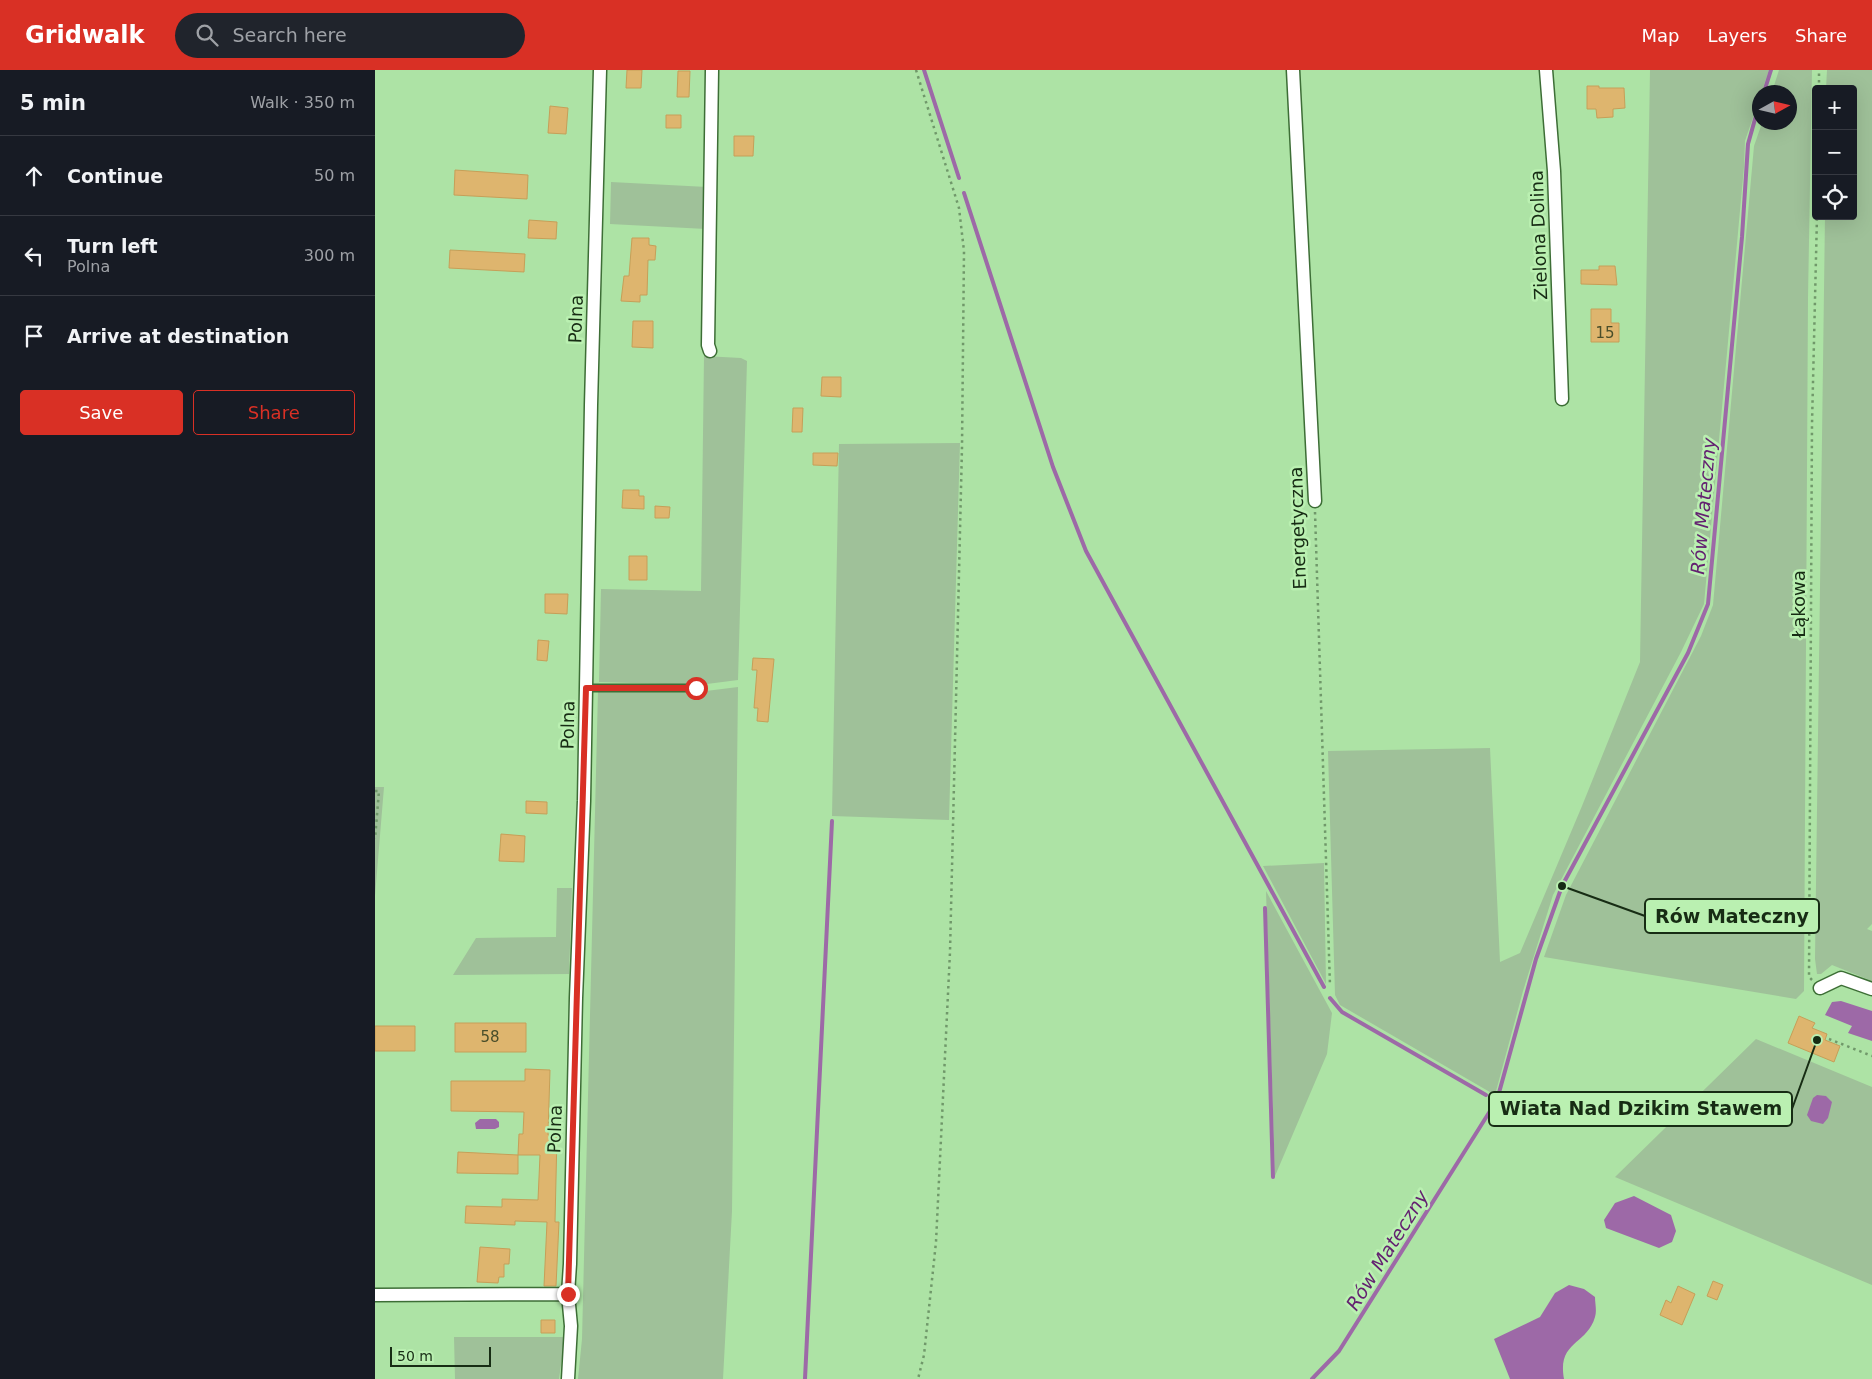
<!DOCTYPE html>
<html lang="en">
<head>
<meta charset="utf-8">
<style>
	:root { --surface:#171b24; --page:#20242c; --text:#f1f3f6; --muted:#9ea1a6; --line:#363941; --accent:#d93025 }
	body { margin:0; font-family:"DejaVu Sans",sans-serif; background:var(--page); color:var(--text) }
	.controls { position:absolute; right:15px; top:15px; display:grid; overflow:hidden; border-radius:5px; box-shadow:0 5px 20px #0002 }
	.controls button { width:45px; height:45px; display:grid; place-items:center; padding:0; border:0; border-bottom:1px solid var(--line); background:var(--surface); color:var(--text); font:25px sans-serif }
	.compass { position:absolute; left:1377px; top:15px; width:45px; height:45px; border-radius:50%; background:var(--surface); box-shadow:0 5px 20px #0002; rotate:82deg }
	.scale { position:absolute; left:15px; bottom:12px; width:101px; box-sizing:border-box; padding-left:5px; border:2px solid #172c14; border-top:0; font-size:14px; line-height:18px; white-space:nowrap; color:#172c14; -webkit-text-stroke:4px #baf0b1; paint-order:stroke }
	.stop { position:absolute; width:15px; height:15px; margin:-11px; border:4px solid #d93025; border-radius:50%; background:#fff }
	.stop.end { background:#d93025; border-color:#fff; box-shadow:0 1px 5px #0008 }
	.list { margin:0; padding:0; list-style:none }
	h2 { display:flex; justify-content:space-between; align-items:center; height:65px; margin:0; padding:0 20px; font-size:21px }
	h2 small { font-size:16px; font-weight:400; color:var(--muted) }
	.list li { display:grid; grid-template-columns:32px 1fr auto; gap:15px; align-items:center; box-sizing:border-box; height:80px; padding:0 20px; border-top:1px solid var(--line) }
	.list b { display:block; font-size:19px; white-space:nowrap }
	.list p { margin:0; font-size:16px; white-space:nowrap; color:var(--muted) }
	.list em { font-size:16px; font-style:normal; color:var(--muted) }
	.actions { display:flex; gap:10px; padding:15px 20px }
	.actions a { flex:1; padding:11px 0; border:1px solid var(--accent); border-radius:5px; text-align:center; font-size:18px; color:var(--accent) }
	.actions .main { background:var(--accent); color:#fff }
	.icon { flex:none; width:28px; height:28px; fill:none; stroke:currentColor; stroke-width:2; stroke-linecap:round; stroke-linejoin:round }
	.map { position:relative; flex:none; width:1497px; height:1309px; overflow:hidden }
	header { display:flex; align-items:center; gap:30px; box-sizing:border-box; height:70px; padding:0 25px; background:var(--accent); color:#fff }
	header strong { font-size:24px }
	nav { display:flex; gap:28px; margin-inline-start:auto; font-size:18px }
	.search { width:350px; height:45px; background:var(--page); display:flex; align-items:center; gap:12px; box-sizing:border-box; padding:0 18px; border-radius:28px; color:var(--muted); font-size:19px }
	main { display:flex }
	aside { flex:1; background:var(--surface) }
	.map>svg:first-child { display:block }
</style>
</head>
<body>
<header>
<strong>Gridwalk</strong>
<div class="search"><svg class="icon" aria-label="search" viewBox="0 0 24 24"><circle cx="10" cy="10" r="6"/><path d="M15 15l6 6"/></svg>Search here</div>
<nav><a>Map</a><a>Layers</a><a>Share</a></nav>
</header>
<main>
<aside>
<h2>5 min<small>Walk · 350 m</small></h2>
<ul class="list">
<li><svg class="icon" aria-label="ahead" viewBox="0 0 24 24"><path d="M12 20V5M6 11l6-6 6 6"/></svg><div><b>Continue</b></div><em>50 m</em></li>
<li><svg class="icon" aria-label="left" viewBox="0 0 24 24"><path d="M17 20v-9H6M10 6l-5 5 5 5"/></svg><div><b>Turn left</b><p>Polna</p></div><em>300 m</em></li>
<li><svg class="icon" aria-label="arrive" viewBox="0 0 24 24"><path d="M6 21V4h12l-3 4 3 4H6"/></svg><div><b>Arrive at destination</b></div></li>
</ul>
<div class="actions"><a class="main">Save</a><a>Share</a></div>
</aside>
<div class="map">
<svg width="1497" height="1309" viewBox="0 0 1497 1309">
	<rect width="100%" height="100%" fill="#ade3a5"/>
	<path fill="#9fc199" d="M1275 0H1394L1370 71 1369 97 1329 534 1306 582 1178 825 1148 921 1120 1025 965 935 960 925 953 681 1115 678 1125 892 1145 883 1207 736 1265 592Z
		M1404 0H1437L1433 228 1429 921 1421 929 1169 887 1191 825 1326 566 1338 535 1379 76 1387 53 1414 52V22H1397Z
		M1452 0H1497V854L1492 859 1497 861V911L1457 895 1446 904H1442L1440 889 1450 146H1478V19H1451Z
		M236 112 332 117 331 159 235 154Z
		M329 286 366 288 372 291 363 610 324 615 224 612 226 519 326 521Z
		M585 373 574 750 457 746 464 374Z
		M363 617 357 1141 348 1309H203L207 1269 223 621 323 622Z
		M0 717H9L0 826Z
		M949 793 951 914 888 796Z
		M182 818H197L194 904 78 905 101 868 181 867Z
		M891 821 957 943 952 984 900 1106Z
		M1381 969 1497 1017V1215L1240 1107Z
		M79 1267H190L184 1309H80Z"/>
	<path fill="#9d69a7" d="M1466 931 1497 941V971L1473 963 1477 956 1450 945 1457 932Z
		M1442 1025 1451 1026 1457 1032 1453 1048 1448 1054 1436 1051 1432 1045 1438 1028Z
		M105 1049H121L124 1052V1057L120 1059H101L100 1053Z
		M1259 1126 1296 1145 1301 1161 1297 1172 1284 1178 1231 1158 1229 1150 1240 1133Z
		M1194 1215 1209 1219 1220 1227C1220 1233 1222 1241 1220 1247 1212 1275 1182 1271 1189 1309H1135L1119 1269 1165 1247 1180 1223Z"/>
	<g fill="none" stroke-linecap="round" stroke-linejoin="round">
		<path stroke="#9d69a7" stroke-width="4" d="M549 0 584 108
			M1389 22 1396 0
			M589 123 678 397 711 481 949 917
			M890 838 898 1107
			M955 928 967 942 1111 1025
			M430 1309 457 751
			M937 1309 964 1281 1122 1030 1161 889 1187 816 1313 583 1333 534 1367 167 1373 74 1384 35"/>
	</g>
	<path fill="#deb56e" stroke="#c69f58" d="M252 0H267L266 18H251Z
		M303 1H315L314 27H302Z
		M1212 16H1224V18H1249L1250 38 1238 39V47L1222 48 1221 39H1212Z
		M175 36 193 38 191 64 173 63Z
		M291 45H306V58H291Z
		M359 66H379L378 86H359Z
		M80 100 153 105 152 129 79 125Z
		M154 150 182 152 181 169 153 168Z
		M257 168H274V175L281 176 280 190H273L272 225H265V232L246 231 249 206H254Z
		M75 180 150 184 149 202 74 198Z
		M1224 196H1240L1242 215 1206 214V200H1224Z
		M1216 239H1236V253H1244V272H1216Z
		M258 251H278V278L257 277Z
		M447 307H466V327L446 326Z
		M418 338H428L427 362H417Z
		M438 383H463L462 396 438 395Z
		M248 420H264V426H269V439L247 438Z
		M280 436 295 437 294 448H280Z
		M254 486H272V510H254Z
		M170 524H193L192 544 170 543Z
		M163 570 174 571 172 591 162 590Z
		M378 588 399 589 393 652 382 651 383 638H379L382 600H377Z
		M151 731 172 732V744L151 743Z
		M126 764 150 766 149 792 124 791Z
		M1424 946 1440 953 1437 958 1452 964 1450 970 1465 976 1459 992 1413 973Z
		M80 953H151V982H80Z
		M0 956H40V981H0Z
		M150 999 175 1000 173 1065H182L180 1152H184L181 1216H169L172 1152 140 1151V1155L90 1153 91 1136 127 1137V1129L163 1130 165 1085H143L144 1064H148L149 1042 76 1041V1011H150Z
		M83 1082 143 1085V1104L82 1103Z
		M105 1177 135 1179 134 1194H129V1207H124L123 1213 102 1212Z
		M1338 1211 1348 1215 1342 1230 1332 1226Z
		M1303 1216 1320 1224 1307 1255 1285 1245 1291 1230 1296 1233Z
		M166 1250H180V1263H166Z"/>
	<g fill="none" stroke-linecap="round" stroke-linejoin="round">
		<defs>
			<path id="service" d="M211 618H321"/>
			<path id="minor" d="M918 0 940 431
				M1171 0 1179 101 1187 329
				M335 281 333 275 337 0
				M1445 918 1466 908 1497 919
				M0 1225 193 1224
				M193 1309 196 1256 193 1224 195 1194 201 928 209 731 216 335 225 0"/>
		</defs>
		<use href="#service" stroke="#3d6e36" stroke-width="9"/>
		<use href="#minor" stroke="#3d6e36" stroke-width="15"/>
		<path stroke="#70986a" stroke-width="2.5" stroke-dasharray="2.5 4" stroke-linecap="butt" d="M541 0 584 138 589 181 587 377 575 882 561 1172 549 1285 543 1309
			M1444 19V0
			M940 442 955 916
			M0 721H4L0 769
			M1437 910 1434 907 1437 354 1442 146
			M1454 969 1497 986"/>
		<use href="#service" stroke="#fff" stroke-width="6"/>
		<use href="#minor" stroke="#fff" stroke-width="12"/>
	</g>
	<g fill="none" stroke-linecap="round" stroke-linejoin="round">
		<path stroke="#d93025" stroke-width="6" d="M193 1224 211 618H321"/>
	</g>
	<g text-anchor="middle" stroke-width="5" stroke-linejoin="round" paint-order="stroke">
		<g font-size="15" fill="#494e2a">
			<text x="1230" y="268">15</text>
			<text x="115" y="972">58</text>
		</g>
		<g font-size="18" fill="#172c14" stroke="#baf0b1">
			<text transform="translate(1164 165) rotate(-92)" y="6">Zielona Dolina</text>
			<text transform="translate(201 249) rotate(-88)" y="6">Polna</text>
			<text transform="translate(923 458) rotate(-92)" y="6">Energetyczna</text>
			<text transform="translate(1424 534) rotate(-90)" y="6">Łąkowa</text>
			<text transform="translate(193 655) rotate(-89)" y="6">Polna</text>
			<text transform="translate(180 1059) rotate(-88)" y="6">Polna</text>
		</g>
		<g font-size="19" font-style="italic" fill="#632170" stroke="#baf0b1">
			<text transform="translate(1328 436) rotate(-85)" y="7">Rów Mateczny</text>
			<text transform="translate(1012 1180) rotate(-58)" y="7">Rów Mateczny</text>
		</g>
	</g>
	<path fill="none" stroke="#172c14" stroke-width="2" d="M1187 816L1270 846M1442 970L1417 1039"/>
	<g fill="#172c14" stroke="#baf0b1" stroke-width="2">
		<circle cx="1187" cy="816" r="5"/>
		<circle cx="1442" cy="970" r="5"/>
	</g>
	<g fill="#baf0b1" stroke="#172c14" stroke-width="2">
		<rect x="1270" y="829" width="174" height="34" rx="5"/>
		<rect x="1114" y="1022" width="303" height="34" rx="5"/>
	</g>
	<g font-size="19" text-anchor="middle" font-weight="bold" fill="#172c14">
		<text x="1357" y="853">Rów Mateczny</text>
		<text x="1266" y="1045">Wiata Nad Dzikim Stawem</text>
	</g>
</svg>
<div class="controls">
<button>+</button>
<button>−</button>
<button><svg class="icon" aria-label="locate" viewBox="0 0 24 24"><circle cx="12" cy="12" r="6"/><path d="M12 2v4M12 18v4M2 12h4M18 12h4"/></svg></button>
</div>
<svg class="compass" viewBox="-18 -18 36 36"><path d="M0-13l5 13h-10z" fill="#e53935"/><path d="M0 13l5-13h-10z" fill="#9ea1a6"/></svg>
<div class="scale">50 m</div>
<div class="stop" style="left:321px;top:618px"></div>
<div class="stop end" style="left:193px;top:1224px"></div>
</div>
</main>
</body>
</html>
